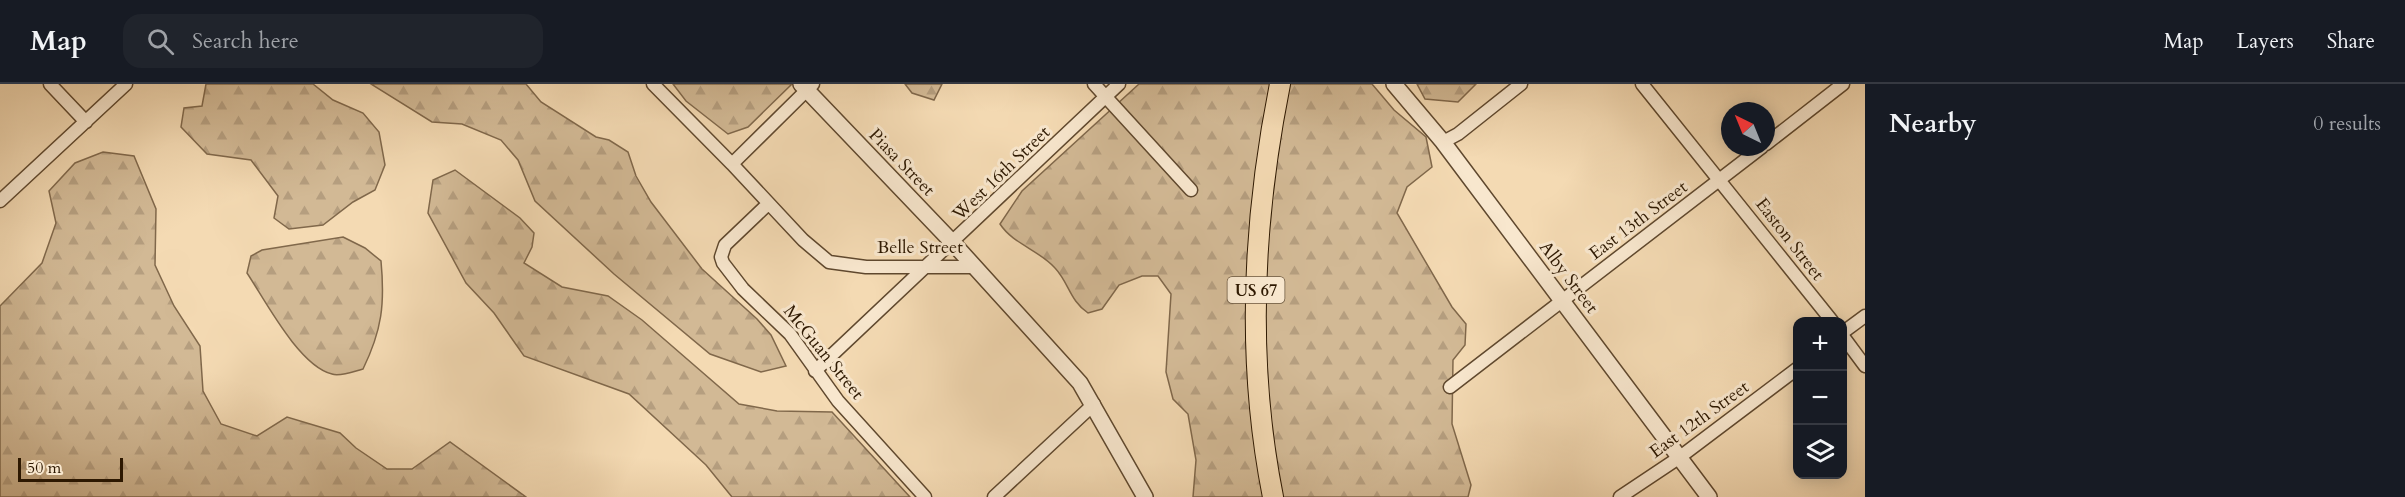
<!DOCTYPE html>
<html lang="en">
<head>
<meta charset="utf-8">
<style>
	:root { --surface:#171b24; --page:#20242c; --text:#f1f3f6; --muted:#9ea1a6; --line:#363941 }
	body { margin:0; font-family:Cardo,serif; background:var(--page); color:var(--text) }
	.controls { position:absolute; right:18px; bottom:18px; display:grid; overflow:hidden; border-radius:12px; box-shadow:0 3px 15px #0003 }
	.controls button { width:54px; height:54px; display:grid; place-items:center; padding:0; border:0; border-bottom:2px solid var(--line); background:var(--surface); color:var(--text); font:30px sans-serif }
	.compass { position:absolute; left:1721px; top:18px; width:54px; height:54px; border-radius:50%; background:var(--surface); box-shadow:0 3px 15px #0003; rotate:317deg }
	.scale { position:absolute; left:18px; bottom:15px; width:105px; box-sizing:border-box; padding-left:6px; border:3px solid #2d1801; border-top:0; font-size:16px; line-height:21px; white-space:nowrap; color:#2d1801; -webkit-text-stroke:4px #f8e7ce; paint-order:stroke }
	.list { margin:0; padding:0; list-style:none }
	h2 { display:flex; justify-content:space-between; align-items:center; height:78px; margin:0; padding:0 24px; font-size:26px }
	h2 small { font-size:20px; font-weight:400; color:var(--muted) }
	.icon { flex:none; width:33px; height:33px; fill:none; stroke:currentColor; stroke-width:2; stroke-linecap:round; stroke-linejoin:round }
	.map { position:relative; flex:none; width:1865px; height:413px; overflow:hidden }
	header { display:flex; align-items:center; gap:36px; box-sizing:border-box; height:84px; padding:0 30px; background:var(--surface); border-bottom:2px solid var(--line) }
	header strong { font-size:28px }
	nav { display:flex; gap:33px; margin-inline-start:auto; font-size:21px }
	.search { width:420px; height:54px; background:var(--page); display:flex; align-items:center; gap:15px; box-sizing:border-box; padding:0 21px; border-radius:18px; color:var(--muted); font-size:22px }
	main { display:flex }
	aside { flex:1; background:var(--surface) }
	.map>svg:first-child { display:block }
</style>
</head>
<body>
<header>
<strong>Map</strong>
<div class="search"><svg class="icon" aria-label="search" viewBox="0 0 24 24"><circle cx="10" cy="10" r="6"/><path d="M15 15l6 6"/></svg>Search here</div>
<nav><a>Map</a><a>Layers</a><a>Share</a></nav>
</header>
<main>
<div class="map">
<svg width="1865" height="413" viewBox="0 0 1865 413">
	<defs>
		<pattern id="forest-firs" width="22" height="20" patternUnits="userSpaceOnUse" patternTransform="scale(1.5)"><rect width="22" height="20" fill="#d2b995"/><path d="M5 1l3.5 6h-7zM16 11l3.5 6h-7z" fill="#b59e7f"/></pattern>
	</defs>
	<rect width="100%" height="100%" fill="#f4dab3"/>
	<filter id="stains"><feTurbulence type="fractalNoise" baseFrequency=".00333" numOctaves="4"/><feColorMatrix values="0 0 0 0 .2 0 0 0 0 .09 0 0 0 0 .02 0 0 0 .5 -.17"/></filter>
	<radialGradient id="worn" r=".72"><stop offset=".6" stop-color="#630" stop-opacity="0"/><stop offset="1" stop-color="#630" stop-opacity=".3"/></radialGradient>
	<path fill="url(#forest-firs)" stroke="#80684b" stroke-width="1.5" d="M206 0H313L333 16 363 29 379 48 385 81 375 106 353 118 323 141 289 145 274 134 278 112 251 76 207 70 181 43 184 24 202 22Z
		M371 0H526L541 18 596 53 609 56 628 68 636 92 651 118 702 185 757 235 771 251 786 282 761 288 710 270 614 190 535 117 518 76 501 56 462 40 432 38Z
		M673 0H792L748 43 728 50 686 17Z
		M905 0H942L934 16 912 9Z
		M1139 0H1372L1394 26 1426 53 1432 83 1407 103 1397 129 1452 223 1466 240 1465 261 1453 276 1452 340 1471 401 1468 413H1193L1196 376 1188 330 1173 315 1166 288 1171 210 1158 192H1142L1119 201 1102 225 1088 229C1070 217 1069 199 1055 184 1039 166 1013 160 1000 140L1022 107Z
		M1417 0H1476L1458 18 1425 15Z
		M103 68 134 72 156 125 155 181 174 222 200 262 203 307 221 340 257 352 287 333 340 349 356 364 387 385H412L450 358 526 413H0V222L42 179 56 139 49 107 75 79Z
		M455 86 520 134 534 149 532 163 524 179 562 203 608 212 642 236 739 320 777 327 832 328 910 413H732L706 381 629 310 524 272 494 229 466 199 428 129 433 96Z
		M343 153 365 164 381 177C385 220 382 246 363 285 355 287 340 293 332 290 299 282 265 216 247 189L251 172 262 166Z"/>
	<g fill="none" stroke-linecap="round" stroke-linejoin="round">
		<defs>
			<path id="minor" d="M50 0 86 38
				M653 0 732 80 803 156 829 178 866 183H975
				M1094 0 1191 106
				M1642 0 1832 237
				M1443 58 1458 50 1521 0
				M1766 60 1843 0
				M732 80 813 0
				M0 117 126 0
				M768 120 725 161 721 173 723 179 743 205 790 250 838 317 925 413
				M1842 249 1865 232
				M1842 251 1865 282
				M815 287 1119 0
				M1450 303 1762 63
				M994 413 1094 320
				M1620 413 1680 373 1798 284"/>
			<path id="tertiary" d="M801 0 953 159 1080 299 1145 413
				M1394 0 1443 58 1709 413"/>
			<path id="trunk" d="M1273 413C1246 277 1253 135 1280 0"/>
		</defs>
		<use href="#minor" stroke="#5f482e" stroke-width="15"/>
		<use href="#tertiary" stroke="#5f482e" stroke-width="18"/>
		<use href="#trunk" stroke="#2d1801" stroke-width="22"/>
		<use href="#minor" stroke="#f8e7ce" stroke-width="12"/>
		<use href="#tertiary" stroke="#f8e7ce" stroke-width="15"/>
		<use href="#trunk" stroke="#f4dab3" stroke-width="20"/>
	</g>
	<g text-anchor="middle" stroke-width="6" stroke-linejoin="round" paint-order="stroke">
		<rect fill="#f8e7ce" stroke="#6a563e" stroke-width="1.5" x="1227.5" y="193" width="57" height="26" rx="4.5"/>
		<g font-size="16" font-weight="bold" fill="#2d1801">
			<text x="1256" y="212">US 67</text>
		</g>
		<g font-size="18" fill="#2d1801" stroke="#f8e7ce">
			<text transform="translate(902 78) rotate(46)" y="6">Piasa Street</text>
			<text transform="translate(1001 89) rotate(-44)" y="6">West 16th Street</text>
			<text transform="translate(1638 136) rotate(-37)" y="6">East 13th Street</text>
			<text transform="translate(1790 155) rotate(52)" y="6">Easton Street</text>
			<text x="920" y="169">Belle Street</text>
			<text transform="translate(1569 193) rotate(53)" y="6">Alby Street</text>
			<text transform="translate(824 268) rotate(51)" y="6">McGuan Street</text>
			<text transform="translate(1699 335) rotate(-36)" y="6">East 12th Street</text>
		</g>
	</g>
	<rect width="100%" height="100%" filter="url(#stains)"/>
	<rect width="100%" height="100%" fill="url(#worn)"/>
</svg>
<div class="controls">
<button>+</button>
<button>−</button>
<button><svg class="icon" aria-label="layers" viewBox="0 0 24 24"><path d="M12 4l9 5-9 5-9-5zM3 14l9 5 9-5"/></svg></button>
</div>
<svg class="compass" viewBox="-18 -18 36 36"><path d="M0-13l5 13h-10z" fill="#e53935"/><path d="M0 13l5-13h-10z" fill="#9ea1a6"/></svg>
<div class="scale">50 m</div>
</div>
<aside>
<h2>Nearby<small>0 results</small></h2>
<ul class="list">
</ul>
</aside>
</main>
</body>
</html>
